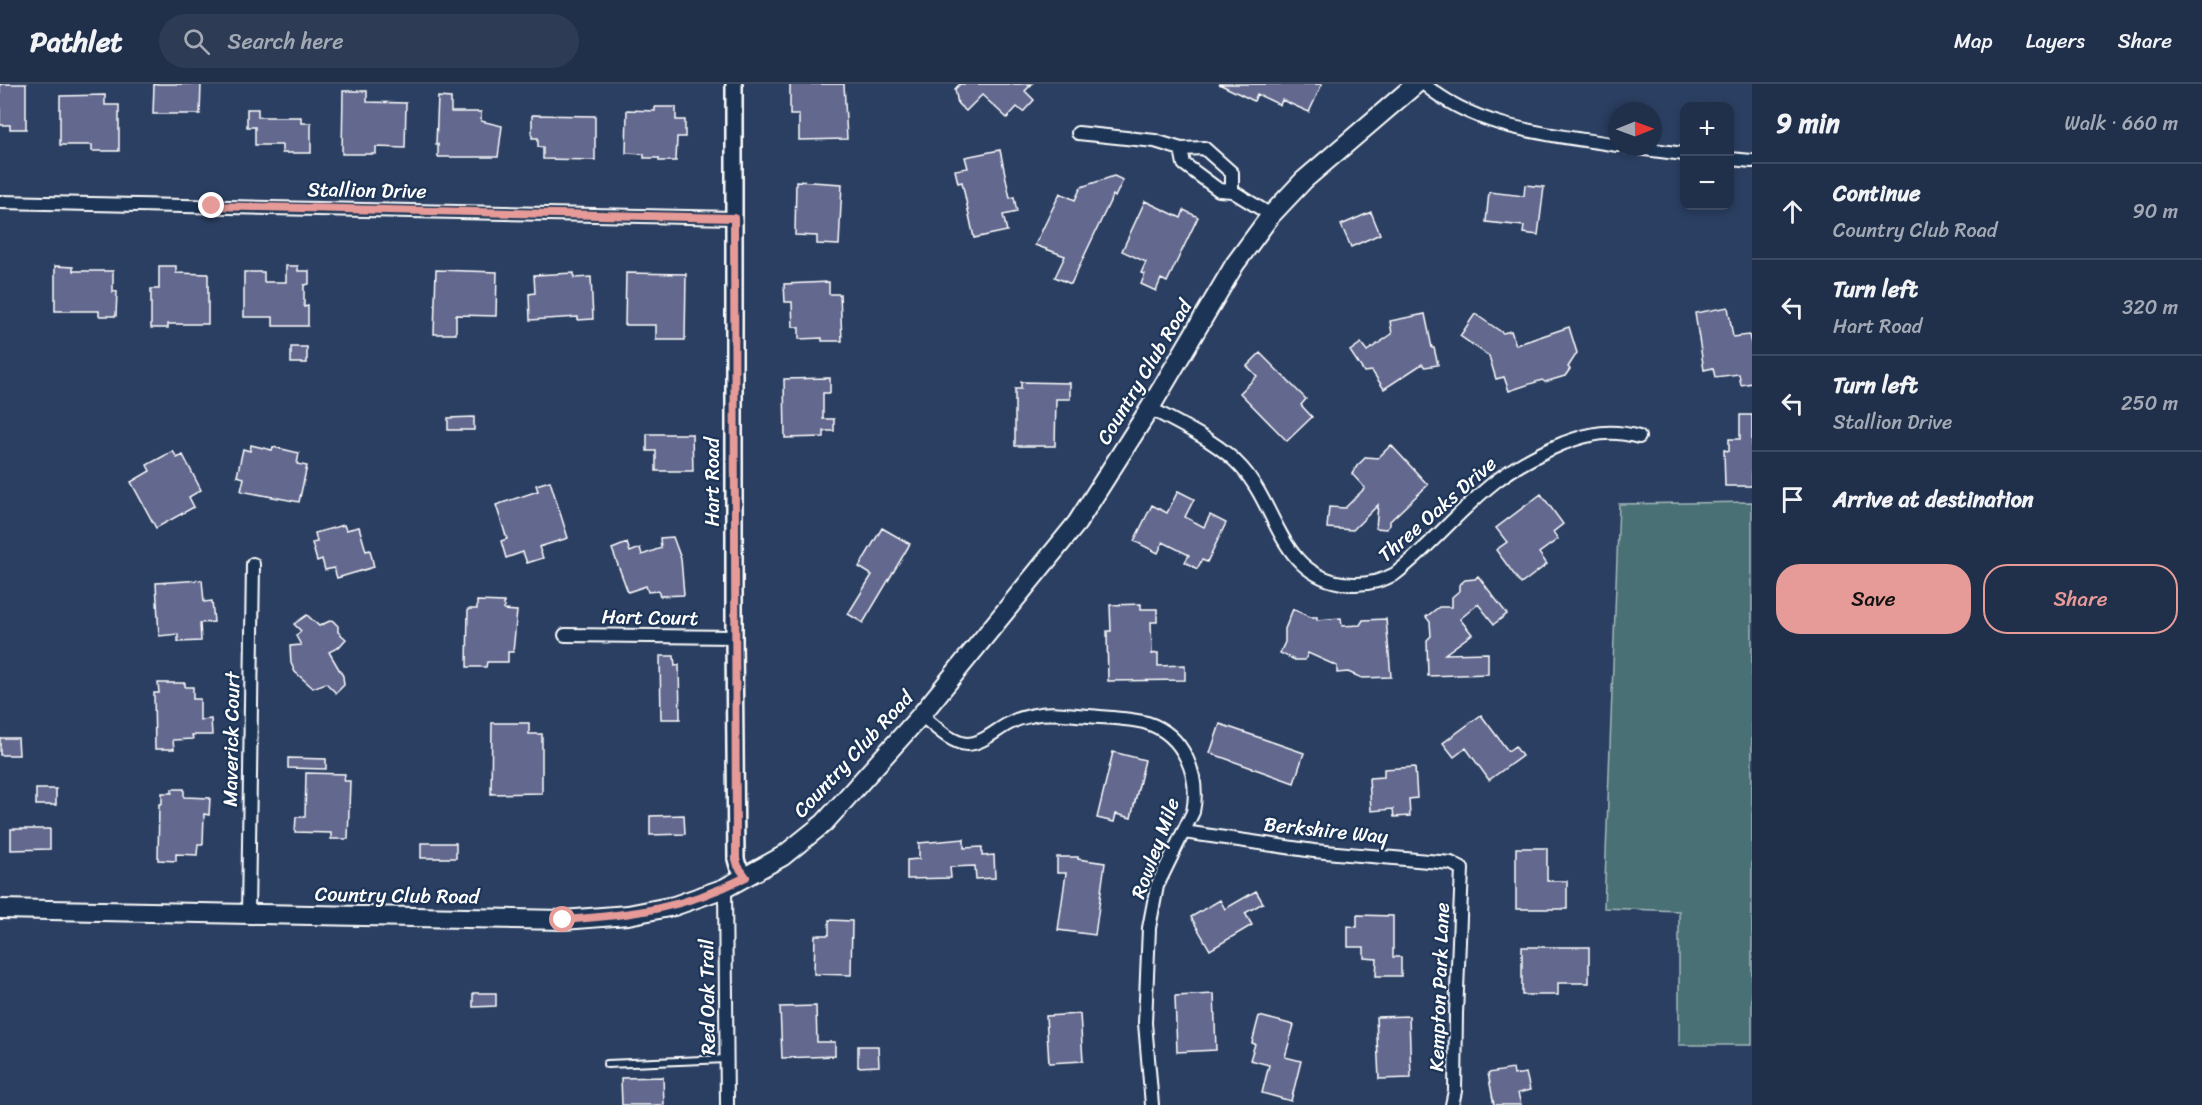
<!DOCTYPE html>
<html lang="en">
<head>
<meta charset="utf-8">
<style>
	:root { --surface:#202f4a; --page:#2d3b54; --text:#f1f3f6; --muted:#a2a9b5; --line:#3d4a62; --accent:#e69b98 }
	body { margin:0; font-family:Sriracha,sans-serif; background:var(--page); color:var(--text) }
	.controls { position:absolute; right:18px; top:18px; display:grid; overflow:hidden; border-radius:12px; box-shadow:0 3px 9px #0003 }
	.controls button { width:54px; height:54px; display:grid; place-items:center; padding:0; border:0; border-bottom:2px solid var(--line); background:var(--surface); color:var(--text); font:30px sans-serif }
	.compass { position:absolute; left:1608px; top:18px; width:54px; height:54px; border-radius:50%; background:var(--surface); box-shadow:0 3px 9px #0003; rotate:89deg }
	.stop { position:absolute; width:18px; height:18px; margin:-14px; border:4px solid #e69b98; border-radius:50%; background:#fff }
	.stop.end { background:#e69b98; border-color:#fff; box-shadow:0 2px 6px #0008 }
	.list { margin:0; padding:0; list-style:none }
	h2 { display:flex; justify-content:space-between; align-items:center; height:78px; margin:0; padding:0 24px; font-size:26px }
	h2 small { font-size:20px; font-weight:400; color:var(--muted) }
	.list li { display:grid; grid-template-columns:39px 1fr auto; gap:18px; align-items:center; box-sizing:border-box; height:96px; padding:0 24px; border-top:2px solid var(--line) }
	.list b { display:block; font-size:22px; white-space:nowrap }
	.list p { margin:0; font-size:20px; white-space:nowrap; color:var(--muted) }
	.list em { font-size:20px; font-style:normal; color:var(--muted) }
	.actions { display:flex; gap:12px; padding:18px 24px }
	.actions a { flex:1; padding:14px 0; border:2px solid var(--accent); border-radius:24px; text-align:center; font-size:21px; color:var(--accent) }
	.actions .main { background:var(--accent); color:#111 }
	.icon { flex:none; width:33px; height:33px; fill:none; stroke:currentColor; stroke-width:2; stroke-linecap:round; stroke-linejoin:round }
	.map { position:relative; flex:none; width:1752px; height:1021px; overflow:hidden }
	header { display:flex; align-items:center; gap:36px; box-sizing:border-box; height:84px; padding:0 30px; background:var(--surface); border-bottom:2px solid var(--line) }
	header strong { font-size:28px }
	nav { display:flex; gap:33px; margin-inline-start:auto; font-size:21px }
	.search { width:420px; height:54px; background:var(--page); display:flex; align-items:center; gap:15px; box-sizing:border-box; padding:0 21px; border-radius:33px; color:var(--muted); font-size:22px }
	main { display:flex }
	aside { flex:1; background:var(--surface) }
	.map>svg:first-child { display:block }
</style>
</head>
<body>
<header>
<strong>Pathlet</strong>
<div class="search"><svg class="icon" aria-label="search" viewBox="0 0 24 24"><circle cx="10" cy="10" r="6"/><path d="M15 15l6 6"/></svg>Search here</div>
<nav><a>Map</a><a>Layers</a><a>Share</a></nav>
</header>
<main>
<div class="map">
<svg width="1752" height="1021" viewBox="0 0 1752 1021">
	<rect width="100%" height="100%" fill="#2b3f62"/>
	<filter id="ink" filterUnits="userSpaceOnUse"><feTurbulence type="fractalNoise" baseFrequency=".0167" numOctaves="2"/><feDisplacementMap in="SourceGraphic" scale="12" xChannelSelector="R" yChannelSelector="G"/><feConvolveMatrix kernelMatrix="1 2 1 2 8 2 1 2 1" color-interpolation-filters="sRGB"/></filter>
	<g filter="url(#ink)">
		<path fill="#487074" stroke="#a4b8ba" stroke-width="1.5" d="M1752 418V961H1679V827L1604 824 1619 420Z"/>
		<path fill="#63688f" stroke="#fff" stroke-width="1.5" d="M0 0H26V45H10V41H0Z
			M154 0H201L200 30H153Z
			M790 0H844L847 55 799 56V31H790Z
			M960 0H1032L1025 7 1034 16 1023 28 1017 23 1007 34 982 11 966 27 958 20 955 5Z
			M1219 0H1322L1309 28 1282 16 1280 21 1257 10 1254 17Z
			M343 7H367V18L406 19 405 64 376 63V70H342Z
			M105 11V21H119V67H92V61H60V12Z
			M438 13 451 14V28H481V37L502 42 498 73H438V60H436Z
			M655 23H676V36H685V53H677L676 77H659V74H644V70L626 69 627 26 655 27Z
			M247 25H258V33H301V39H311V69H282V61H255V43H247Z
			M532 31 595 32V76L543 75V63H538V54H532Z
			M1000 66 1010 114 1014 113 1017 128 1003 131 1007 147 974 154 962 98 958 99 955 86 968 84 965 73Z
			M1114 92 1123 96 1115 113 1113 111 1071 200 1055 193 1065 172 1035 161 1060 109 1075 116 1081 103Z
			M796 97 842 100 839 161 817 160V152L795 151Z
			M1525 101 1544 103 1538 151 1523 149 1524 142 1486 138 1489 108 1524 112Z
			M1145 117 1181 134 1184 126 1198 133 1167 198 1161 195 1156 207 1141 200 1145 190 1141 189 1146 178 1122 167Z
			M1371 128 1380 150 1351 163 1341 141Z
			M55 182 73 183V187H113V208L117 207 116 232H99V227H55Z
			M159 182H176V189L208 190V240H168V244H151V205H159Z
			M286 182H298V187H309V200L304 201V223L308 222V242H273V233H244V188H264V198H286Z
			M436 186 497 188 496 232 456 231V250H434Z
			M574 189V194L591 193 593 235 578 236V233L530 236 529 210 535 209 534 191Z
			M626 189 686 190 685 256H656V241H625Z
			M829 198V210H840L842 257H822V254L799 255V243H793L792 218H785L784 200Z
			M1728 223 1733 253 1749 251 1752 263V299L1741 301 1739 290 1715 293 1713 284 1704 286 1695 229Z
			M1425 230 1432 264H1434L1438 281 1425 283 1422 280 1384 305 1372 287 1364 288 1350 267 1361 259 1367 267 1392 250 1390 237Z
			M1475 230 1503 249 1511 247 1516 261 1569 243 1577 269 1568 283 1570 285 1565 292 1545 298 1542 296 1509 307 1504 293 1496 295 1489 272 1460 252Z
			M291 263H307V279H291Z
			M1260 269 1306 315 1301 321 1312 333 1287 357 1240 309 1257 292 1247 282Z
			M830 294V309H823V335H834V347H824V353L785 354 784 295Z
			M1021 298 1070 299V315H1056L1055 362H1015V305H1021Z
			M1740 331H1752V402H1725L1724 366 1729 367V355H1740Z
			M474 333V346H448V334Z
			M647 350H692L693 387H656V367H647Z
			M251 361 272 366 273 363 299 369 297 380 307 382 299 418 241 407 244 394 237 392 243 365 250 367Z
			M1391 361 1428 401 1390 437V441L1386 445 1376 444 1378 421 1353 446 1327 444 1329 423 1345 424 1365 404 1352 390 1357 382 1366 373 1378 374Z
			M173 367 177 374 183 371 201 406 189 413 194 423 156 444 131 398 150 387 147 381Z
			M550 397 568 454 539 463 543 474 527 479 523 468 506 474 501 457 507 455 496 421 538 407 536 401Z
			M1178 407 1194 415 1185 433 1204 443 1210 431 1226 439 1207 478 1202 476 1197 485 1185 478 1189 471 1163 458 1158 469 1134 457 1152 421 1167 429Z
			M1541 410 1563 440 1553 448 1558 455 1539 469 1547 480 1521 500 1496 466 1507 458 1496 444Z
			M344 441 346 446 359 443 366 467 370 466 374 483 337 494 334 484 325 486 322 475 317 477 312 459 317 458 315 449Z
			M882 444 910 460 863 539 848 530 872 491 859 483Z
			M673 453 681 475 684 511 660 512 658 507 648 508 646 502 628 508 612 465 627 459 630 468 640 464 642 471 661 464 660 454Z
			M1478 492 1507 530 1494 540 1478 520 1460 535 1472 550 1445 570 1488 569V590L1428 592 1427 556 1431 552 1430 538 1426 533 1439 523H1452V513L1459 507V501L1465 496 1475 495Z
			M202 496 204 518 212 517 214 538 200 539 201 557 178 558V550L159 552 156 499Z
			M477 517 504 518V526L517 527 513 568H508V578H487L486 583H467L468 525H477Z
			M1141 520V525H1157V538H1151L1152 570 1158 569V582L1185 581V596L1108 597 1107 547H1111L1110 521Z
			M1293 525 1310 533H1317V536L1341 534 1342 542 1360 541 1363 536 1386 535 1391 593 1362 594 1348 588 1337 589V582L1308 569 1305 576H1295L1280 569 1285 558V545Z
			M307 531 319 542 332 536 338 542V548L346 555 339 563 329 568 343 592 344 601 336 609 326 599 313 604 295 588 291 579 290 562 301 561 296 552 301 547 294 540Z
			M660 572H674L675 582 679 581 680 635H661Z
			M158 599H185V603H193V615H200V636L211 635 212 651H192L193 655 173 656 174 665H155L154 609H159Z
			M1481 631 1508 667 1515 662 1522 672 1489 696 1466 664 1454 673 1443 659Z
			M492 639H529V650H542V709L491 710Z
			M1220 640 1304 669 1294 699 1210 669Z
			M0 654H18L19 671H0Z
			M1113 668 1145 676 1131 734 1116 730 1114 738 1097 734Z
			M288 674 326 675V685L288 684Z
			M1415 683 1417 714 1409 715 1410 732 1394 733 1393 725 1371 727 1369 694 1384 693V685Z
			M306 689 345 690 344 697H350L348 755H331V749L295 748 296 733H305Z
			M36 705H56V721H36Z
			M172 705H184V713L210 714 209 731 204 730 203 760H198L197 771 176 770V777L158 776 159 720H162V709H172Z
			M684 731 685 750 650 751V732Z
			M11 745H50V765L11 766Z
			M964 755V764L982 763V772L994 771 995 794 976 795 975 782 950 783 951 794 907 795V776L919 775V759Z
			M421 759H456V774H421Z
			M1516 764H1547V797H1567V825H1516Z
			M1057 773H1078V775L1105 779 1095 851 1058 846 1066 789H1057Z
			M1256 807 1263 819 1245 829 1252 841 1210 866 1191 833 1220 816 1225 825Z
			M1357 831 1393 832V873H1401V892H1376L1377 875 1364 874V863H1348V842L1357 843Z
			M829 836 852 837 851 891 814 890 815 851H829Z
			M1522 863H1589V899H1558V911H1522Z
			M473 909H496V922L473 923Z
			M1214 910 1216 966 1177 968 1175 912Z
			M816 922 817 958H835V972L782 974 780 923Z
			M1080 930 1083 977 1049 979 1046 932Z
			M1259 932 1294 941 1285 973 1301 977 1291 1017 1262 1009 1269 981 1250 976 1255 960 1252 959Z
			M1409 932 1411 994 1379 995 1376 933Z
			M858 962H878L879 982 858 983Z
			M1513 985 1514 991 1526 989 1530 1006 1518 1009 1521 1021H1494L1488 989Z
			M663 993 664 1021H622L621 994Z"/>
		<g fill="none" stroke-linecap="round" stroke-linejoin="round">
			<defs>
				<path id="service" d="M607 980 727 975"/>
				<path id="minor" d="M1424 0C1478 46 1549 50 1617 61
					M1078 49 1155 57 1181 65 1204 64 1232 89V107
					M1629 63 1684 70
					M1181 65 1184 80 1219 106 1232 107 1271 131
					M1730 75 1752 77
					M0 118 734 134
					M1150 324C1180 341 1218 357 1242 384 1278 425 1280 489 1342 499 1361 502 1378 499 1395 490 1431 462 1460 425 1496 397 1517 381 1540 369 1564 359 1591 349 1611 345 1639 353
					M565 551 734 553
					M921 631C934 641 950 659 967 660 983 660 998 644 1012 638 1018 634 1027 633 1034 631 1051 627 1071 631 1088 632 1108 634 1129 634 1147 639 1185 651 1200 693 1193 728L1157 802 1149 844 1145 939 1152 1021
					M1184 748 1314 767 1451 779 1462 785 1456 930 1455 1007 1452 1021
					M725 804 727 1021
					M248 831 253 480"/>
				<path id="tertiary" d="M734 0V553L736 775 738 782 746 793"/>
				<path id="secondary" d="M0 825 563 836 628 831 674 822 725 804 783 772 824 739 921 631 1077 439 1150 324 1235 180 1271 131 1304 96 1416 0"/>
			</defs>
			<use href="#service" stroke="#fff" stroke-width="10"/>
			<use href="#minor" stroke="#fff" stroke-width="16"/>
			<use href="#tertiary" stroke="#fff" stroke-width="20"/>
			<use href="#secondary" stroke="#fff" stroke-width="22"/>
			<use href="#service" stroke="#1d3557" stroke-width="6"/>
			<use href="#minor" stroke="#1d3557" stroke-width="12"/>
			<use href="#tertiary" stroke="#1d3557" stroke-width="15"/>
			<use href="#secondary" stroke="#1d3557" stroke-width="18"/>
		</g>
	</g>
	<g fill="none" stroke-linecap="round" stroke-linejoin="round" filter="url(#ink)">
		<path stroke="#e69b98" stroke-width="8" d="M212 122 734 134 736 775 738 782 746 793C683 825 632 831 563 836"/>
	</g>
	<g text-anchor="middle" stroke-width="4.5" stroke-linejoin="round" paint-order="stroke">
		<g font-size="20" fill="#fff" stroke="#1d3557">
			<text transform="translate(367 106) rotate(1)" y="7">Stallion Drive</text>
			<text transform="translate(1144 288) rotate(-59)" y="7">Country Club Road</text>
			<text transform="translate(712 398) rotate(-90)" y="7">Hart Road</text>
			<text transform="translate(1437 425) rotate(-41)" y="7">Three Oaks Drive</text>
			<text transform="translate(650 533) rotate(1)" y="7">Hart Court</text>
			<text transform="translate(231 655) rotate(-89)" y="7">Maverick Court</text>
			<text transform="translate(853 670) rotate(-47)" y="7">Country Club Road</text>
			<text transform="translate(1326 746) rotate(6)" y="7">Berkshire Way</text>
			<text transform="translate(1155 764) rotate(-70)" y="7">Rowley Mile</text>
			<text transform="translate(397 811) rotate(1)" y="7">Country Club Road</text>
			<text transform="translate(1439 903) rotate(-88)" y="7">Kempton Park Lane</text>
			<text transform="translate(707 913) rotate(-91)" y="7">Red Oak Trail</text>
		</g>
	</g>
</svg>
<div class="controls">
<button>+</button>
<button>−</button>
</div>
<svg class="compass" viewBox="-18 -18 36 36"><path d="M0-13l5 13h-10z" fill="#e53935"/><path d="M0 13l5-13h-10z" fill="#a2a9b5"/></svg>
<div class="stop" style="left:563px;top:836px"></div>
<div class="stop end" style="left:212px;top:122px"></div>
</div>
<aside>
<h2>9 min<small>Walk · 660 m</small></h2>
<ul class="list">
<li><svg class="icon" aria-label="ahead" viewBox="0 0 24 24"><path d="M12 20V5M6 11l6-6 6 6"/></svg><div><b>Continue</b><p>Country Club Road</p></div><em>90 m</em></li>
<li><svg class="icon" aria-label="left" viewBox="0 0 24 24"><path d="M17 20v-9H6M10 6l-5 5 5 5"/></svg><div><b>Turn left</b><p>Hart Road</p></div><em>320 m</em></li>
<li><svg class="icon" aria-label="left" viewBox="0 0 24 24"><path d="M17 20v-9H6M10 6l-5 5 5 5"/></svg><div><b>Turn left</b><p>Stallion Drive</p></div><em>250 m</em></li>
<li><svg class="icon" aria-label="arrive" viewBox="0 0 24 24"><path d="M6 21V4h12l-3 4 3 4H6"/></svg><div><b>Arrive at destination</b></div></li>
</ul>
<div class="actions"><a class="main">Save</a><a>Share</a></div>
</aside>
</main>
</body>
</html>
